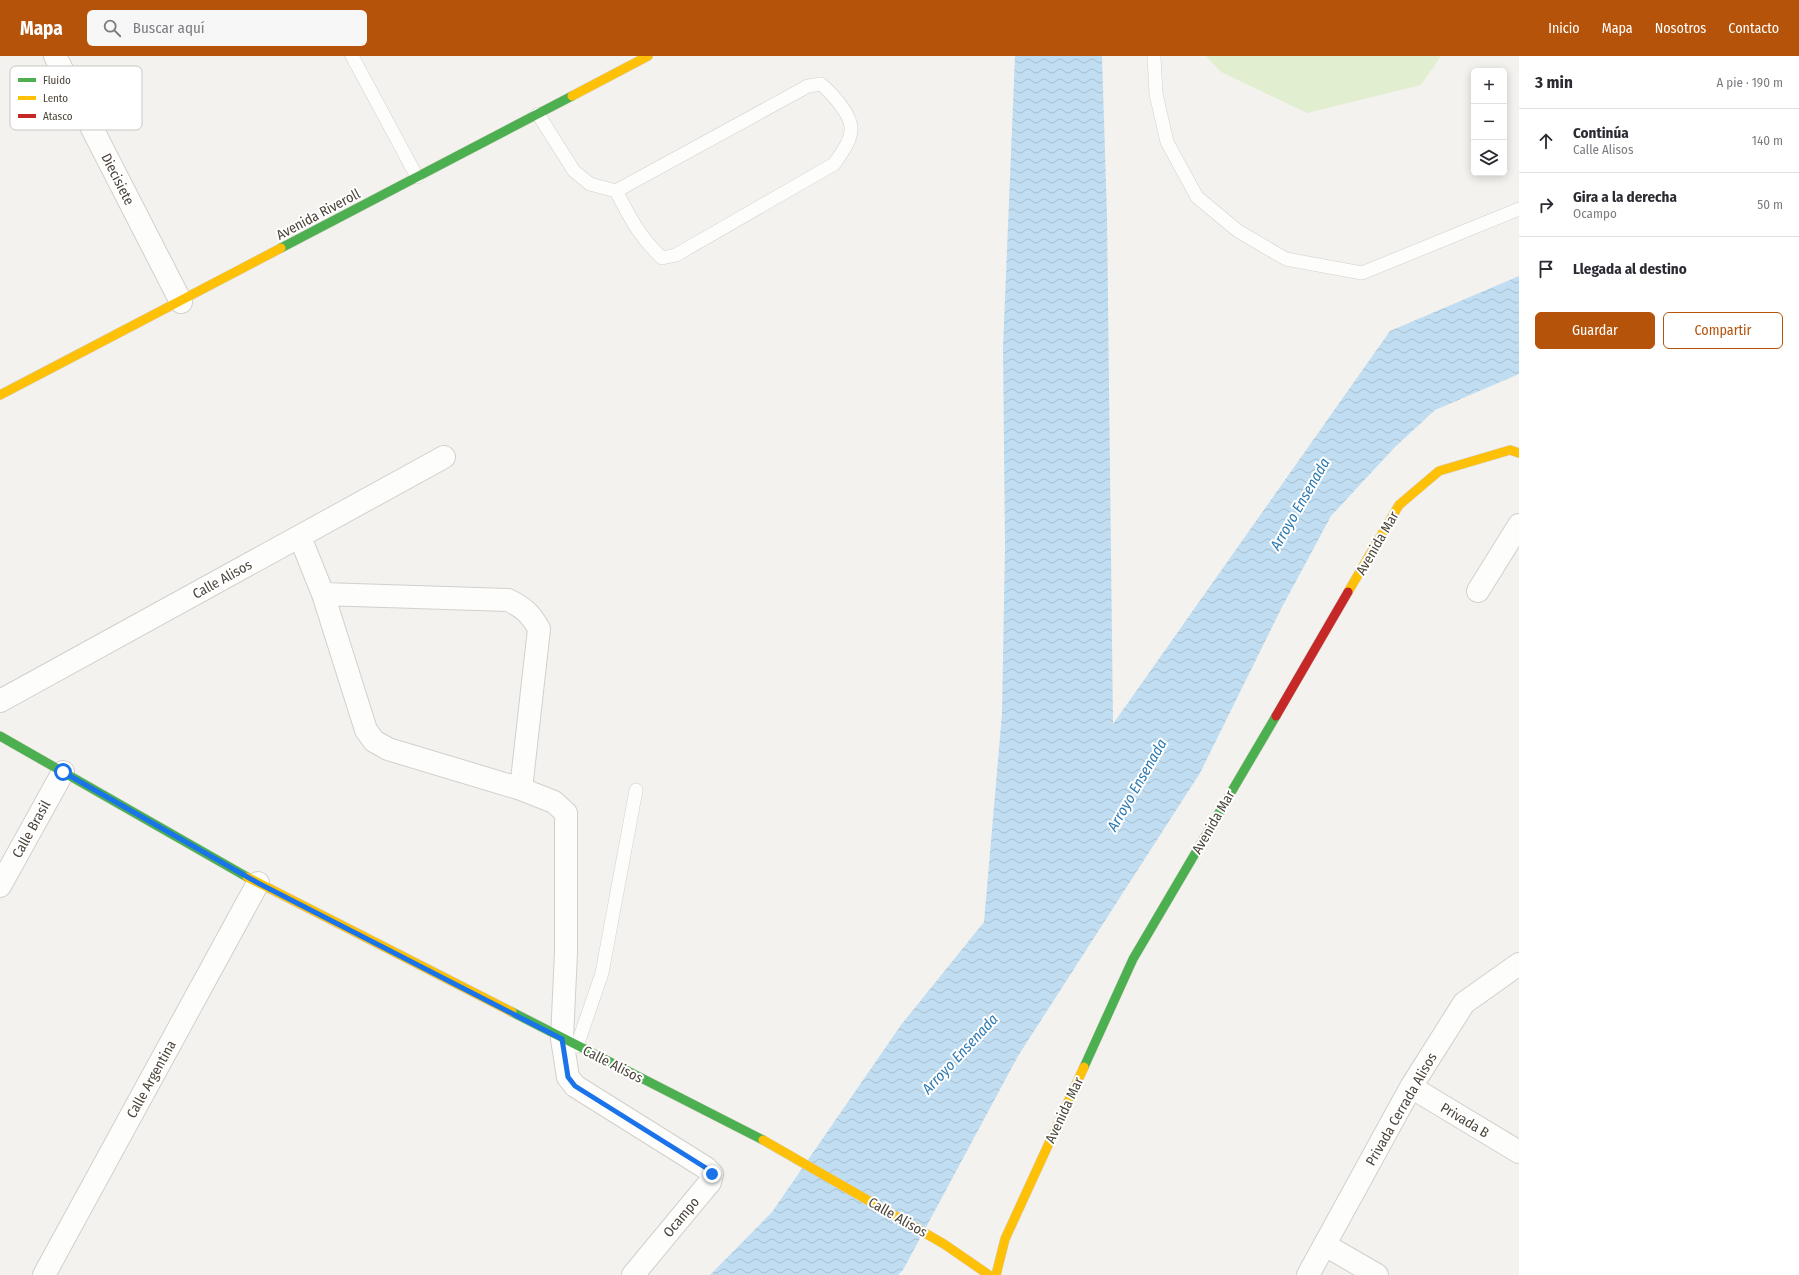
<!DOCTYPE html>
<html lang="es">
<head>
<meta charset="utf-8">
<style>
	:root { --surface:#fff; --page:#f7f7f7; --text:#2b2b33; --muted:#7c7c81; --line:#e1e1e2; --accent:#b45309 }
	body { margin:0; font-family:"Fira Sans Condensed",sans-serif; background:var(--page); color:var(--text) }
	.controls { position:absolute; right:12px; top:12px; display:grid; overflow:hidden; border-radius:6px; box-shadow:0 2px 10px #0003 }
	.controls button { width:36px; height:36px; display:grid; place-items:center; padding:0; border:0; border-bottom:1px solid var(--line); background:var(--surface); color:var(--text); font:20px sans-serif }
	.stop { position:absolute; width:12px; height:12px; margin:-9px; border:3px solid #1a73e8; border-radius:50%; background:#fff }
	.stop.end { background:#1a73e8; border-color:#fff; box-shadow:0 1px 4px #0008 }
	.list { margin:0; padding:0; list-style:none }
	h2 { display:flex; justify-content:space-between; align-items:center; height:52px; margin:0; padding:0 16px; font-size:17px }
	h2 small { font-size:13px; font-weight:400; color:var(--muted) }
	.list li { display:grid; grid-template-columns:26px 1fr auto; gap:12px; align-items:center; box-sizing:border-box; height:64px; padding:0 16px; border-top:1px solid var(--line) }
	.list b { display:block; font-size:15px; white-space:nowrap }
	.list p { margin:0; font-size:13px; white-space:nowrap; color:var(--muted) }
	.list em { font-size:13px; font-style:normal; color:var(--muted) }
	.actions { display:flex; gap:8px; padding:12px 16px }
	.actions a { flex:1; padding:9px 0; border:1px solid var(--accent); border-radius:6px; text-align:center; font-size:14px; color:var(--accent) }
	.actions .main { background:var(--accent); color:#fff }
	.icon { flex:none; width:22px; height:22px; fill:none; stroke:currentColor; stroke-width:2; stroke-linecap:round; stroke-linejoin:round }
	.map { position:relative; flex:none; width:1519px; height:1219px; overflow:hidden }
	header { display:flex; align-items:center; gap:24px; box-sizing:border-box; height:56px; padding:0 20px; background:var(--accent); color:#fff }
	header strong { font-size:19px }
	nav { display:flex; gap:22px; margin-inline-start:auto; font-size:14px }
	.search { width:280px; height:36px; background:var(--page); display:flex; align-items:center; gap:10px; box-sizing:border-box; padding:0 14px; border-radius:6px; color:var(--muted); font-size:15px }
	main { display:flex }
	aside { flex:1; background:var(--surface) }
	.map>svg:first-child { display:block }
</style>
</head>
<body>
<header>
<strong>Mapa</strong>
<div class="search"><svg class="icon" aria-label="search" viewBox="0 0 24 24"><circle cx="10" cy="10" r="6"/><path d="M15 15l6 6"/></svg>Buscar aquí</div>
<nav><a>Inicio</a><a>Mapa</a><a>Nosotros</a><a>Contacto</a></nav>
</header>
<main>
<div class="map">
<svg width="1519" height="1219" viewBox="0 0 1519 1219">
	<defs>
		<pattern id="water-waves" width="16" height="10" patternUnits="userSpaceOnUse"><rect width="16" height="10" fill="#c0ddf1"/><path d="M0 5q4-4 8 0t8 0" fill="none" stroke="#a6bfcf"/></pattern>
	</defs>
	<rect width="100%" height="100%" fill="#f4f2ee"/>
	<path fill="#e1eecf" d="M1206 0H1441L1421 29 1307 57 1221 16Z"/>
	<path fill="url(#water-waves)" d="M1015 0H1102L1107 160 1113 668 1390 275 1519 220V318L1435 354 1394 392 1331 460 1281 553 1200 717 1018 1000 903 1214 898 1219H710L772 1156 901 969 984 866 1002 658 1005 490 1003 291Z"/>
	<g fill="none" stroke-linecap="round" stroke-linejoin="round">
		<defs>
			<path id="lane" d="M352 0 417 121
				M1154 0 1156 38 1167 86 1197 141 1238 175 1286 203 1362 217 1519 153
				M538 58 574 115 590 128 616 135 808 30 821 28C832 38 849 55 851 71 852 84 841 98 834 108L676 199 662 202C638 179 631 163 616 135
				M577 990 602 917 636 734"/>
			<path id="street" d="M55 0 181 246
				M300 481 323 538 366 674 374 685 388 693 521 733 554 746 566 757V896L562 983 568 1021 575 1030 706 1112 712 1118 710 1126 633 1219
				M1478 535 1519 469
				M323 538 508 544C523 551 531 558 539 573L521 733
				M0 645 444 401
				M0 830 63 716
				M1411 1031 1519 1096
				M1325 1189 1377 1219
				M44 1219 258 827
				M1308 1219 1411 1031 1464 947 1519 908"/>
			<path id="fast" d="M281 192 572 40
				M0 680 247 821
				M512 956 763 1084
				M1084 1011 1133 903 1276 660"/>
			<path id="slow" d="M572 40 648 0
				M0 339 281 192
				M1348 536 1399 449 1439 415 1510 394 1519 397
				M247 821 512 956
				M763 1084 944 1188 989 1219
				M996 1219 1005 1183 1084 1011"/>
			<path id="jam" d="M1276 660 1348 536"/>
		</defs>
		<use href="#lane" stroke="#d2d0cb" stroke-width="14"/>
		<use href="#street" stroke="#d2d0cb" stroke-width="24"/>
		<use href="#fast" stroke="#d3cfc5" stroke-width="10"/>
		<use href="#slow" stroke="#d3cfc5" stroke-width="10"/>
		<use href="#jam" stroke="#d3cfc5" stroke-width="10"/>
		<use href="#lane" stroke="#fdfdfc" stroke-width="13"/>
		<use href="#street" stroke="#fdfdfc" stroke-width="22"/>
		<use href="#fast" stroke="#4caf50" stroke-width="9"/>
		<use href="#slow" stroke="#ffc107" stroke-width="9"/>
		<use href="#jam" stroke="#c62828" stroke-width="9"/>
	</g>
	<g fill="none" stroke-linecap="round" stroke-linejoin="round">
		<path stroke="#1a73e8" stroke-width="5" d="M63 716 258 827 562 983 568 1021 575 1030 706 1112 712 1118"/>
	</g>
	<g text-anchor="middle" stroke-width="4" stroke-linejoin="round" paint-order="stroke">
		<g font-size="14" fill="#4b4439" stroke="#fff">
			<text transform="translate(118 123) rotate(63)" y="5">Diecisiete</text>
			<text transform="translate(318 158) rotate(-28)" y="5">Avenida Riveroll</text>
			<text transform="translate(1377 487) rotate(-60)" y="5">Avenida Mar</text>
			<text transform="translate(222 523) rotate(-29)" y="5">Calle Alisos</text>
			<text transform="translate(1213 766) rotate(-60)" y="5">Avenida Mar</text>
			<text transform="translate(31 773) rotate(-61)" y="5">Calle Brasil</text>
			<text transform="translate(613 1008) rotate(27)" y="5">Calle Alisos</text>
			<text transform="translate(151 1023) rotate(-61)" y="5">Calle Argentina</text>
			<text transform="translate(1401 1053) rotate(-60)" y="5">Privada Cerrada Alisos</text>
			<text transform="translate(1064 1054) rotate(-65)" y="5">Avenida Mar</text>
			<text transform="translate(1465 1064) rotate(31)" y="5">Privada B</text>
			<text transform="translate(681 1161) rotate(-50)" y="5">Ocampo</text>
			<text transform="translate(898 1161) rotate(30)" y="5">Calle Alisos</text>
		</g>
		<g font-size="15" font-style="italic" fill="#2e7ab2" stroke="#fff">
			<text transform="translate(1300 448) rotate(-60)" y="5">Arroyo Ensenada</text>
			<text transform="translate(1137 729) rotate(-60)" y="5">Arroyo Ensenada</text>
			<text transform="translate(960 998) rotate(-47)" y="5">Arroyo Ensenada</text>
		</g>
	</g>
	<rect x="10" y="10" width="132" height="64" rx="6" fill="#fff" stroke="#c9c7c4" stroke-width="1"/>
	<rect x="18" y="22" width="18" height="4" fill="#4caf50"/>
	<rect x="18" y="40" width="18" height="4" fill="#ffc107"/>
	<rect x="18" y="58" width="18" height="4" fill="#c62828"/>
	<g font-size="11" fill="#4b4439">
		<text x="43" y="28">Fluido</text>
		<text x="43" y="46">Lento</text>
		<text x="43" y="64">Atasco</text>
	</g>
</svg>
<div class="controls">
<button>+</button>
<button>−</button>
<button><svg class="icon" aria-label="layers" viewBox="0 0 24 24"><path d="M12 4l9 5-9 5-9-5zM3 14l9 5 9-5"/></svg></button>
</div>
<div class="stop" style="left:63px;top:716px"></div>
<div class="stop end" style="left:712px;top:1118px"></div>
</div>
<aside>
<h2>3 min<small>A pie · 190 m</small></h2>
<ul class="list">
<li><svg class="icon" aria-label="ahead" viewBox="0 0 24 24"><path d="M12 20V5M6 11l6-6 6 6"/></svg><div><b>Continúa</b><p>Calle Alisos</p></div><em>140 m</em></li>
<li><svg class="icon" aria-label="right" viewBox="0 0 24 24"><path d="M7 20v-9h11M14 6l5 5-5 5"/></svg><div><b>Gira a la derecha</b><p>Ocampo</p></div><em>50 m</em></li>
<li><svg class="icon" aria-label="arrive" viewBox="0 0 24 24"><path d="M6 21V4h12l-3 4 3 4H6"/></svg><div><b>Llegada al destino</b></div></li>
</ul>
<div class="actions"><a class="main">Guardar</a><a>Compartir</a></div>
</aside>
</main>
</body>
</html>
